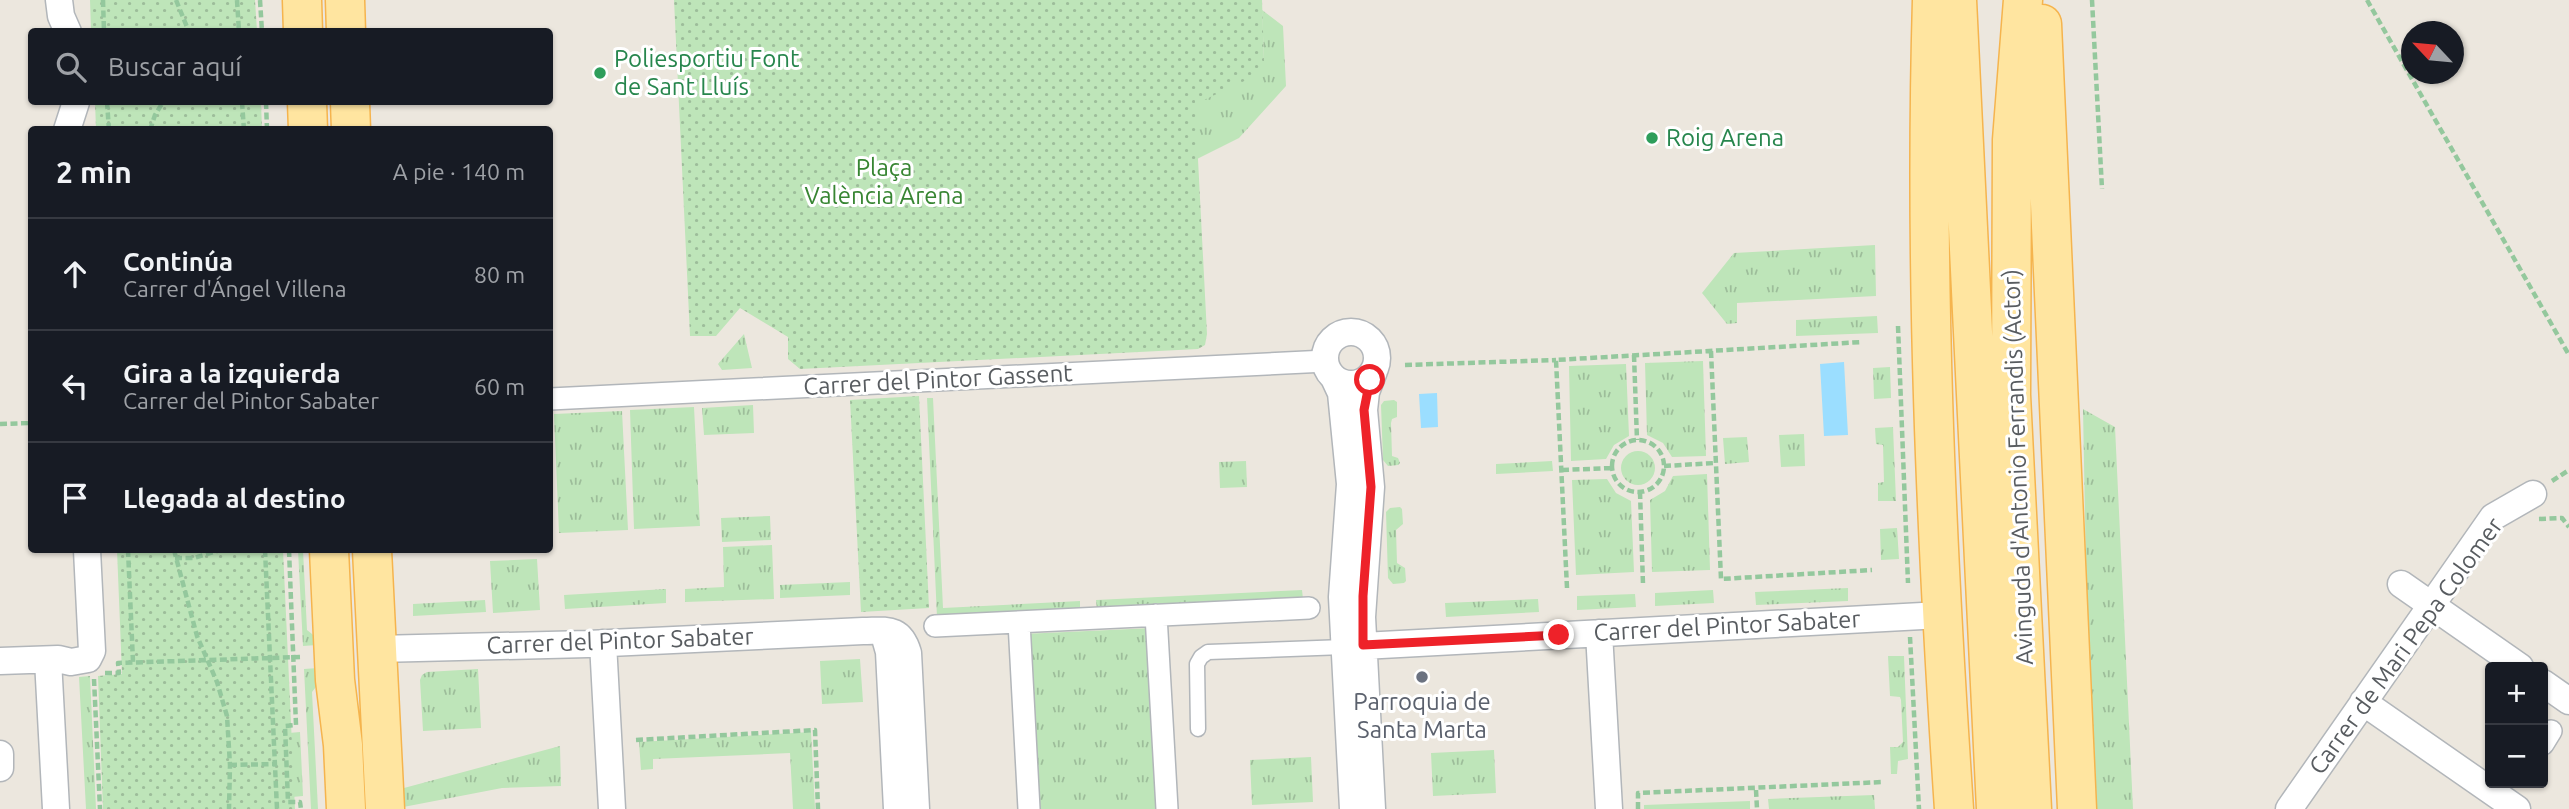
<!DOCTYPE html>
<html lang="es">
<head>
<meta charset="utf-8">
<style>
	:root { --surface:#171b24; --page:#242831; --text:#f1f3f6; --muted:#9ea1a6; --line:#363941 }
	body { margin:0; font-family:Ubuntu,sans-serif; background:var(--page); color:var(--text) }
	.controls { position:absolute; right:21px; bottom:21px; display:grid; overflow:hidden; border-radius:7px; box-shadow:0 2px 5px #0004 }
	.controls button { width:63px; height:63px; display:grid; place-items:center; padding:0; border:0; border-bottom:2px solid var(--line); background:var(--surface); color:var(--text); font:35px sans-serif }
	.compass { position:absolute; left:2401px; top:21px; width:63px; height:63px; border-radius:50%; background:var(--surface); box-shadow:0 2px 5px #0004; rotate:296deg }
	.stop { position:absolute; width:21px; height:21px; margin:-16px; border:5px solid #ee2229; border-radius:50%; background:#fff }
	.stop.end { background:#ee2229; border-color:#fff; box-shadow:0 2px 7px #0008 }
	.list { margin:0; padding:0; list-style:none }
	h2 { display:flex; justify-content:space-between; align-items:center; height:91px; margin:0; padding:0 28px; font-size:30px }
	h2 small { font-size:23px; font-weight:400; color:var(--muted) }
	.list li { display:grid; grid-template-columns:46px 1fr auto; gap:21px; align-items:center; box-sizing:border-box; height:112px; padding:0 28px; border-top:2px solid var(--line) }
	.list b { display:block; font-size:26px; white-space:nowrap }
	.list p { margin:0; font-size:23px; white-space:nowrap; color:var(--muted) }
	.list em { font-size:23px; font-style:normal; color:var(--muted) }
	.icon { flex:none; width:38px; height:38px; fill:none; stroke:currentColor; stroke-width:2; stroke-linecap:round; stroke-linejoin:round }
	.map { position:relative; flex:none; width:2569px; height:809px; overflow:hidden }
	.search { position:absolute; background:var(--surface); box-shadow:0 2px 5px #0004; left:28px; top:28px; width:525px; height:77px; display:flex; align-items:center; gap:18px; box-sizing:border-box; padding:0 24px; border-radius:7px; color:var(--muted); font-size:26px }
	.panel { position:absolute; background:var(--surface); box-shadow:0 2px 5px #0004; left:28px; top:126px; width:525px; height:427px; border-radius:7px }
	.map>svg:first-child { display:block }
</style>
</head>
<body>
<div class="map">
<svg width="2569" height="809" viewBox="0 0 2569 809">
	<defs>
		<pattern id="grass-tufts" width="24" height="20" patternUnits="userSpaceOnUse" patternTransform="scale(1.75)"><rect width="24" height="20" fill="#bee5b9"/><path d="M3 7l-1-3M5 7V3M7 7l1-3M15 17l-1-3M17 17v-4M19 17l1-3" fill="none" stroke="#9dbd9a"/></pattern>
		<pattern id="park-dots" width="8" height="8" patternUnits="userSpaceOnUse" patternTransform="scale(1.75)"><rect width="8" height="8" fill="#bee5b9"/><path d="M2 2h.1M6 6h.1" fill="none" stroke="#9dbd9a" stroke-width="1.8" stroke-linecap="round"/></pattern>
	</defs>
	<rect width="100%" height="100%" fill="#ece7de"/>
	<path fill="url(#grass-tufts)" d="M1262 10 1283 26 1286 86 1239 138 1191 162 1183 98 1264 61Z
		M1875 245 1876 296 1737 303V323L1727 324 1702 293 1734 253Z
		M1877 316 1878 333 1796 336V320Z
		M744 334 752 368 722 370 718 364Z
		M1703 361 1706 456 1672 457 1663 443 1647 435 1645 363Z
		M1626 364 1629 436 1614 445 1606 459 1571 461 1569 366Z
		M1890 367 1891 398 1874 399 1873 368Z
		M927 398H933L943 608 1080 601V610L937 617Z
		M1394 400 1397 402V417L1392 419 1391 423 1392 456 1398 458 1400 463 1398 465 1388 466 1383 460 1381 405 1384 401Z
		M753 405 754 433 704 435 702 408Z
		M694 407 700 526 634 529 630 410Z
		M2083 409 2115 427 2133 809H2097L2086 570Z
		M622 411 628 530 559 533 554 414Z
		M1893 427 1896 501H1878V483L1884 482 1883 445 1876 444 1875 428Z
		M1804 434 1805 466 1781 467 1779 435Z
		M1747 437 1749 462 1725 464 1723 438Z
		M1621 468a17 17 0 1 1 34 0a17 17 0 1 1-34 0Z
		M1246 461 1247 487 1220 488 1219 462Z
		M1552 461 1553 471 1496 474V464Z
		M1707 474 1710 570 1652 572 1650 500 1665 491 1673 476Z
		M1607 479 1616 493 1631 501 1634 572 1576 575 1572 480Z
		M1400 507 1402 509 1403 524 1396 530 1397 563 1405 568 1406 581 1404 583 1393 584 1388 578 1386 512 1390 508Z
		M770 516 771 540 722 542 721 518Z
		M1897 528 1899 559 1881 560 1880 529Z
		M772 545 774 599 685 602V589L724 587 723 547Z
		M298 550H303L307 630 317 638V645L303 646Z
		M537 559 540 610 493 613 490 561Z
		M850 582V595L780 598V585Z
		M1848 588V601L1756 605 1755 592Z
		M666 589V603L565 609 564 595Z
		M1302 590 1303 599 1097 610 1096 600Z
		M1713 590 1714 603 1655 606V593Z
		M1635 594 1636 607 1577 610V596Z
		M1538 599 1539 612 1446 617 1445 603Z
		M485 600 486 612 413 616V604Z
		M1153 628 1163 809H1033L1023 634Z
		M1888 656H1904L1908 759 1898 761 1897 774H1891L1890 747H1898L1903 742 1901 700 1900 697 1890 696Z
		M860 659 863 702 822 704 820 661Z
		M318 668 319 683 312 692 318 809H311L304 669Z
		M478 669 481 728 423 731 420 680 422 675 427 672Z
		M90 676 96 809H86L79 677Z
		M300 732 303 796 292 797 289 733Z
		M811 732 815 809H793L790 753 653 759V769L641 770 639 742Z
		M560 746 561 786 502 788 393 809H326Z
		M1494 750 1496 793 1433 796 1431 753Z
		M1311 757 1313 802 1252 805 1250 760Z
		M1874 795 1875 809H1769L1768 799Z
		M1750 801V809H1644V805Z"/>
	<path fill="url(#park-dots)" d="M90 0H255L257 31H91Z
		M674 0H1262L1264 61 1262 70 1255 76 1204 100 1195 101 1207 334 1205 345 1198 349 800 369 788 359V337L740 308 716 336H690Z
		M95 102H261L262 129H96Z
		M919 396 929 608 861 612 850 400Z
		M117 550H283L295 809H103L98 676 122 674Z"/>
	<path fill="#9bdeff" d="M1844 362 1848 435 1824 436 1820 364Z
		M1437 393 1438 427 1421 428 1419 394Z"/>
	<g fill="none" stroke-linecap="round" stroke-linejoin="round">
		<defs>
			<path id="service" d="M1198 729 1197 664 1201 657 1208 652 1344 647"/>
			<path id="pedestrian" d="M550 399 1326 361
				M1156 615 1167 809
				M1019 622 1029 809
				M935 626 1309 608
				M2543 744 2551 731"/>
			<path id="minor" d="M59 0 61 16 68 32
				M67 130 76 102
				M1325 358a26 26 0 1 1 52 0a26 26 0 1 1-52 0Z
				M1334 378 1341 393 1350 484 1342 597 1353 809
				M2401 584 2520 667
				M883 631 889 652 897 809
				M1599 633 1609 809
				M603 643 612 809
				M1344 647 1941 615
				M377 649 588 644 863 631C886 631 900 626 908 653L916 809
				M48 660 56 809
				M0 661 58 659 71 662 88 659 92 651 87 550
				M2543 683 2569 701
				M2363 702 2517 809
				M0 754V768
				M1372 809 1362 617 1371 487 1364 410 1366 392 1374 371
				M2289 809 2493 517 2533 494"/>
			<path id="primary" d="M302 0 303 32
				M345 0 346 32
				M1932 0C1924 270 1936 539 1954 809
				M1957 0 1996 809
				M2023 0 2012 140 2011 395 2032 809
				M2042 24 2077 809
				M307 102 308 130
				M350 102 351 130
				M329 550 335 680 343 745 346 809
				M372 550 385 809"/>
		</defs>
		<use href="#service" stroke="#b2b6ba" stroke-width="17"/>
		<use href="#pedestrian" stroke="#b2b6ba" stroke-width="24"/>
		<use href="#minor" stroke="#b2b6ba" stroke-width="29"/>
		<use href="#primary" stroke="#f5b44e" stroke-width="41"/>
		<path stroke="#94c89d" stroke-width="4.5" stroke-dasharray="7 3.5" stroke-linecap="butt" d="M103 0 104 32
			M176 0 189 32
			M237 0 239 32
			M260 0 262 32
			M2092 0 2102 189
			M2367 0 2569 355
			M107 102 109 130
			M242 102 244 130
			M266 102 267 130
			M150 130 155 115 163 102
			M1898 326 1908 583
			M1711 351 1721 579 1872 570
			M1634 355 1637 440
			M1405 365 1556 360
			M0 424 32 423
			M1612 466a26 26 0 1 1 52 0a26 26 0 1 1-52 0Z
			M1664 466 1715 463
			M1562 470 1612 468
			M2552 481 2569 470
			M1640 492 1643 584
			M2539 519 2562 518 2569 527
			M128 550 133 662
			M174 550 197 636 217 682 227 716 230 765 229 809
			M265 550 277 809
			M289 550 296 725 285 726 288 802H300L301 809
			M175 558H194L220 550
			M1567 588 1556 360 1862 342
			M1910 637 1919 809
			M105 673H119L118 663 300 657
			M94 679 100 809
			M636 740 815 730 818 809
			M230 765 275 764
			M1756 790 1757 809
			M1638 809V793L1883 782"/>
		<use href="#service" stroke="#fff" stroke-width="14"/>
		<use href="#pedestrian" stroke="#fff" stroke-width="21"/>
		<use href="#minor" stroke="#fff" stroke-width="26"/>
		<use href="#primary" stroke="#ffe5a0" stroke-width="38"/>
	</g>
	<g fill="none" stroke-linecap="round" stroke-linejoin="round">
		<path stroke="#ee2229" stroke-width="9" d="M1370 380 1364 410 1371 487 1363 596V645L1559 635"/>
	</g>
	<g fill="#2e9e5b" stroke="#fff" stroke-width="2.5">
		<circle cx="600" cy="73" r="7"/>
		<circle cx="1652" cy="138" r="7"/>
	</g>
	<circle fill="#6b7280" stroke="#fff" stroke-width="2.5" cx="1422" cy="677" r="7"/>
	<g text-anchor="middle" stroke-width="6" stroke-linejoin="round" paint-order="stroke">
		<g font-size="24" fill="#27864d" stroke="#fff" text-anchor="start">
			<text x="614" y="67">Poliesportiu Font<tspan x="614" dy="28">de Sant Lluís</tspan></text>
			<text x="1666" y="146">Roig Arena</text>
		</g>
		<g font-size="24" fill="#378532" stroke="#fff">
			<text x="884" y="176">Plaça<tspan x="884" dy="28">València Arena</tspan></text>
		</g>
		<g font-size="24" fill="#585c60" stroke="#fff">
			<text transform="translate(938 380) rotate(-3)" y="8">Carrer del Pintor Gassent</text>
			<text transform="translate(2018 467) rotate(-92)" y="8">Avinguda d'Antonio Ferrandis (Actor)</text>
			<text transform="translate(1727 626) rotate(-3)" y="8">Carrer del Pintor Sabater</text>
			<text transform="translate(620 641) rotate(-2)" y="8">Carrer del Pintor Sabater</text>
			<text transform="translate(2406 646) rotate(-54)" y="8">Carrer de Mari Pepa Colomer</text>
		</g>
		<g font-size="24" fill="#5b616d" stroke="#fff">
			<text x="1422" y="710">Parroquia de<tspan x="1422" dy="28">Santa Marta</tspan></text>
		</g>
	</g>
</svg>
<div class="controls">
<button>+</button>
<button>−</button>
</div>
<svg class="compass" viewBox="-18 -18 36 36"><path d="M0-13l5 13h-10z" fill="#e53935"/><path d="M0 13l5-13h-10z" fill="#9ea1a6"/></svg>
<div class="stop" style="left:1370px;top:380px"></div>
<div class="stop end" style="left:1559px;top:635px"></div>
<div class="search"><svg class="icon" aria-label="search" viewBox="0 0 24 24"><circle cx="10" cy="10" r="6"/><path d="M15 15l6 6"/></svg>Buscar aquí</div>
<section class="panel">
<h2>2 min<small>A pie · 140 m</small></h2>
<ul class="list">
<li><svg class="icon" aria-label="ahead" viewBox="0 0 24 24"><path d="M12 20V5M6 11l6-6 6 6"/></svg><div><b>Continúa</b><p>Carrer d'Ángel Villena</p></div><em>80 m</em></li>
<li><svg class="icon" aria-label="left" viewBox="0 0 24 24"><path d="M17 20v-9H6M10 6l-5 5 5 5"/></svg><div><b>Gira a la izquierda</b><p>Carrer del Pintor Sabater</p></div><em>60 m</em></li>
<li><svg class="icon" aria-label="arrive" viewBox="0 0 24 24"><path d="M6 21V4h12l-3 4 3 4H6"/></svg><div><b>Llegada al destino</b></div></li>
</ul>
</section>
</div>
</body>
</html>
